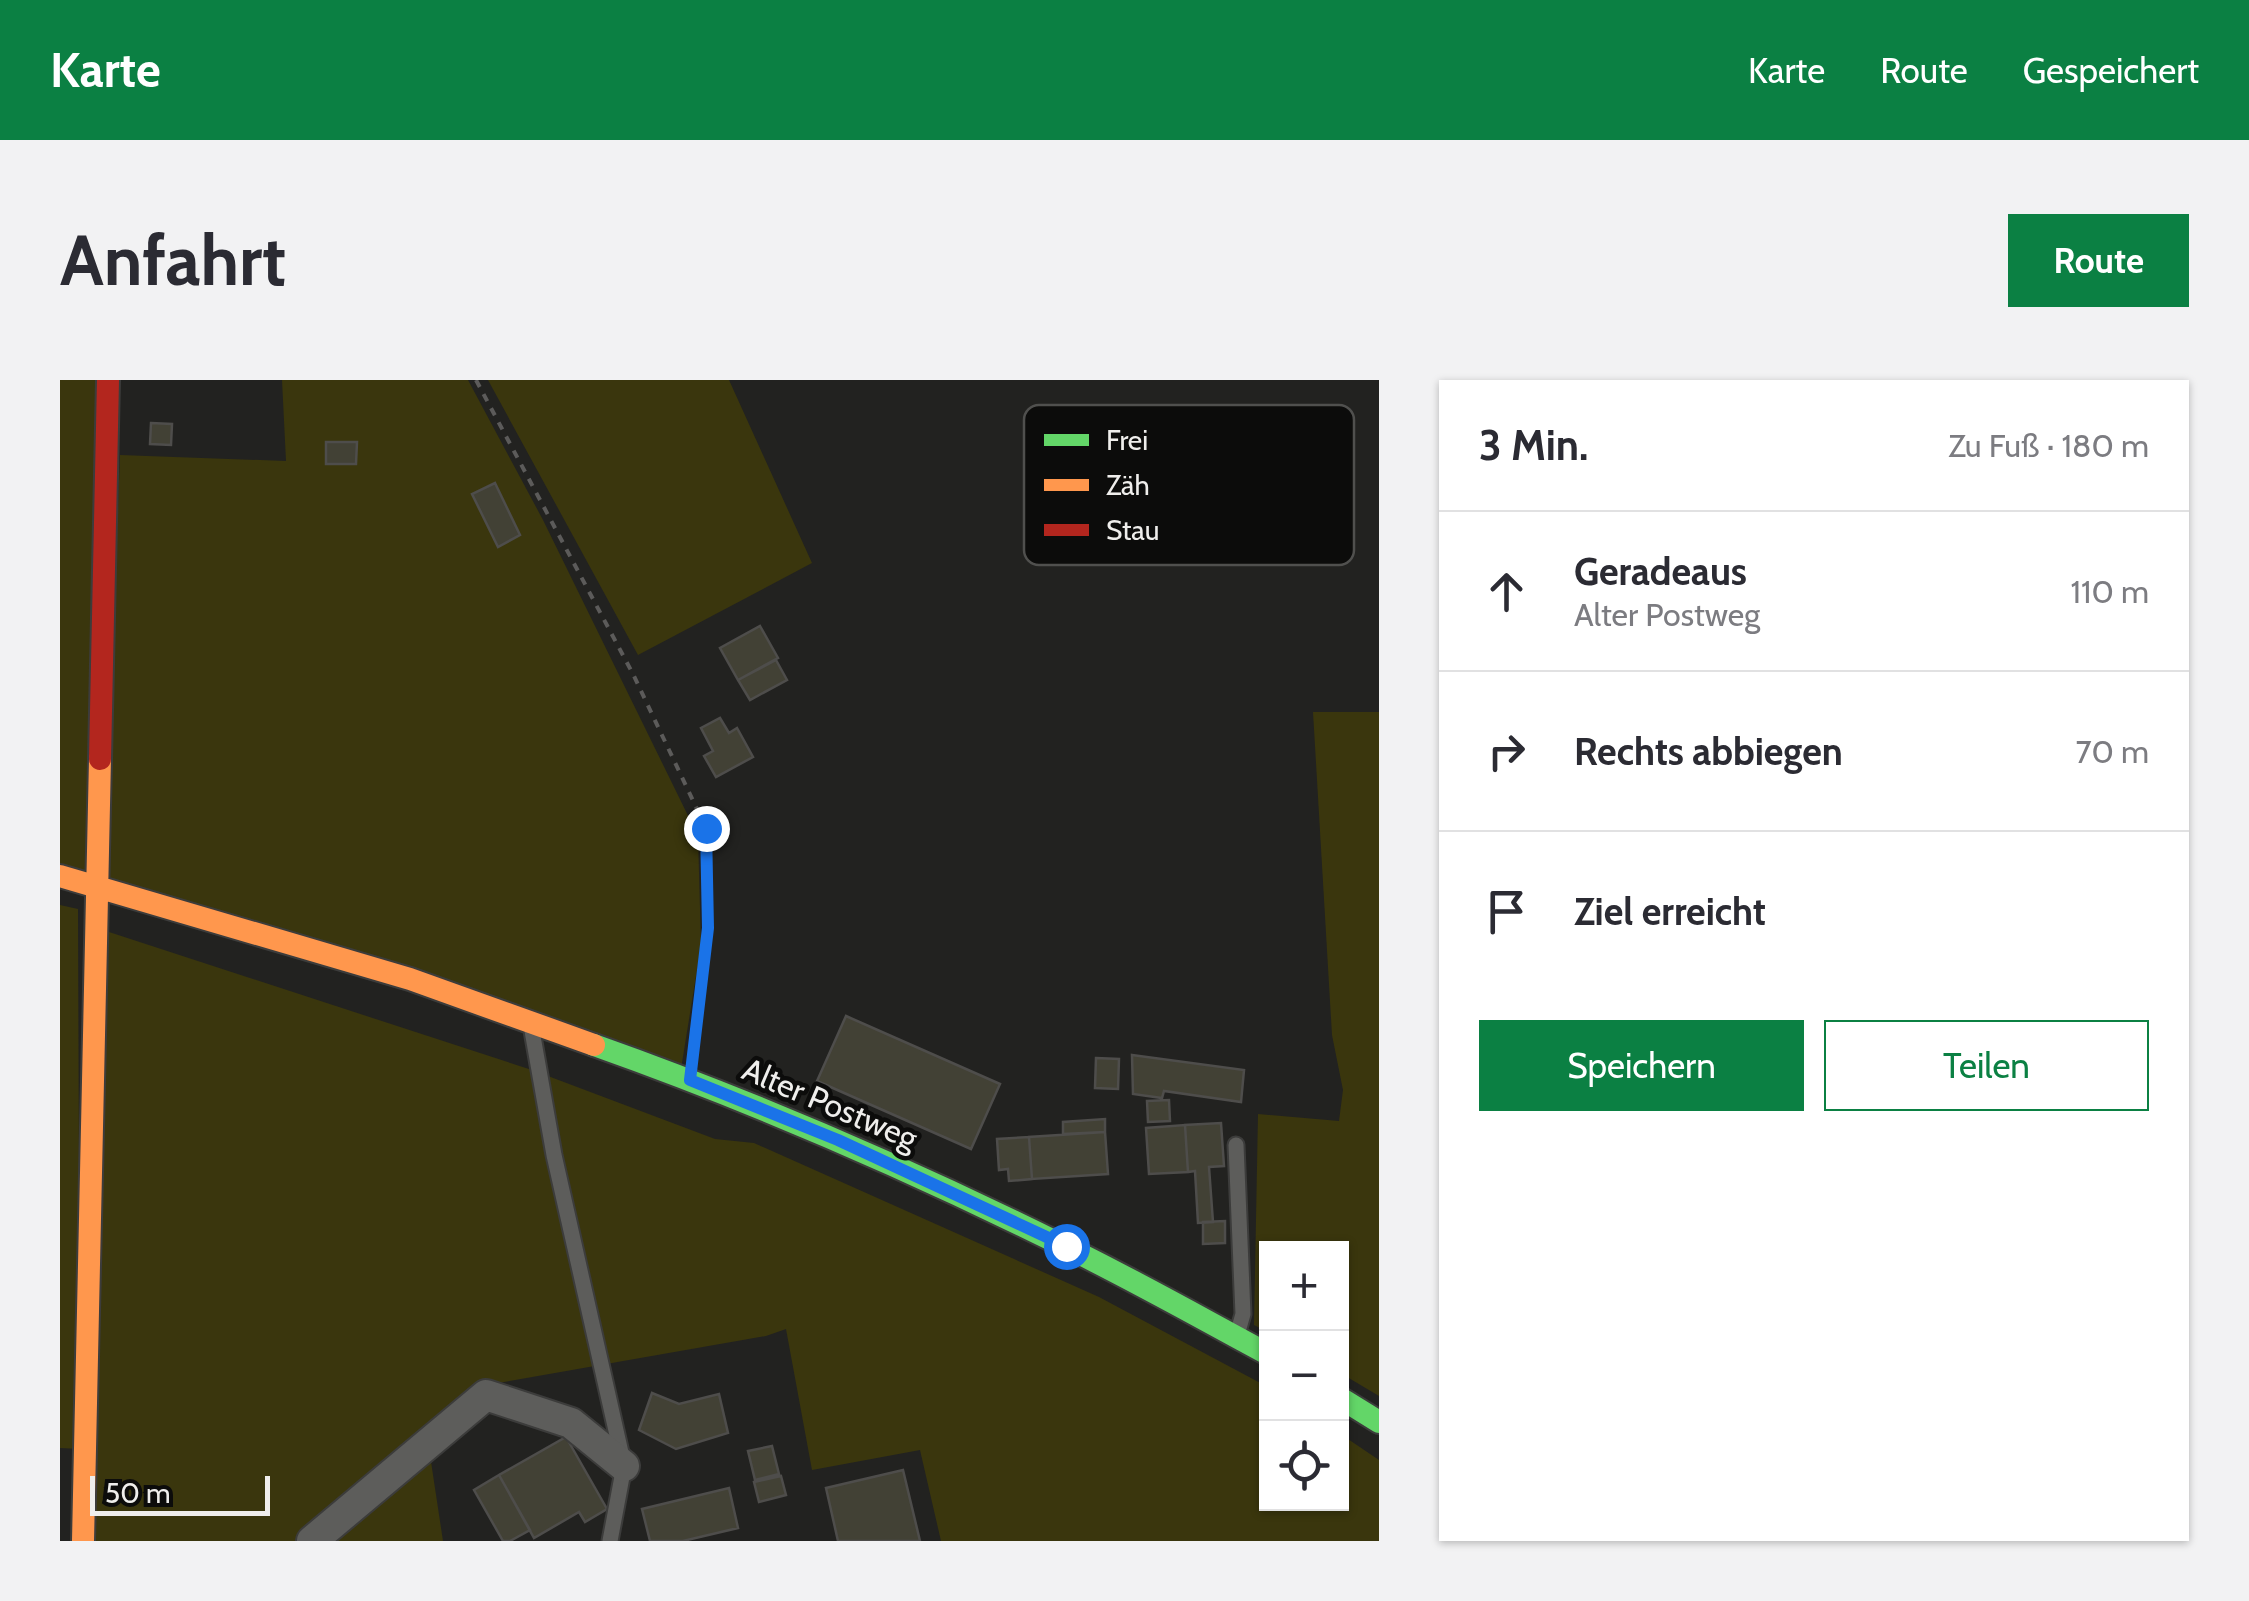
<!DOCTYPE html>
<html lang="de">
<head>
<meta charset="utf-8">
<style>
	:root { --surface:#fff; --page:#f2f2f3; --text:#2b2b33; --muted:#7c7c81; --line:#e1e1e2; --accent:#0b8043 }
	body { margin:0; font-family:Cabin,sans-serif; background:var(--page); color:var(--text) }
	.controls { position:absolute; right:30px; bottom:30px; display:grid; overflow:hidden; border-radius:0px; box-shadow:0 2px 8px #0004 }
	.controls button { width:90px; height:90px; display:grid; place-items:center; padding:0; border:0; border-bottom:2px solid var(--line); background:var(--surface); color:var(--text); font:50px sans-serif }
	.scale { position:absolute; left:30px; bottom:25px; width:180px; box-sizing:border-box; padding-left:10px; border:5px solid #efeeec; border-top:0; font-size:28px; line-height:35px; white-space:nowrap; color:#efeeec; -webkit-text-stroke:8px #0c0c0b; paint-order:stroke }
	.stop { position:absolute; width:30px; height:30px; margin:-22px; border:8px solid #1a73e8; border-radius:50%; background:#fff }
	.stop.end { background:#1a73e8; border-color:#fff; box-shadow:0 2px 10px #0008 }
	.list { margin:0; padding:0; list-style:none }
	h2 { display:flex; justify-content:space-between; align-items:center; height:130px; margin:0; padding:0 40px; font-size:42px }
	h2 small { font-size:32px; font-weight:400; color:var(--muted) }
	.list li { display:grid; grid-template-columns:65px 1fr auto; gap:30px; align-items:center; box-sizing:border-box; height:160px; padding:0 40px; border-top:2px solid var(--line) }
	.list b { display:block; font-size:38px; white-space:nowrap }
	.list p { margin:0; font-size:32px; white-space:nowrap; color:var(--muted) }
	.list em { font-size:32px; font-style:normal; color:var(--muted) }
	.actions { display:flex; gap:20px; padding:30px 40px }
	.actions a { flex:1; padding:22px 0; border:2px solid var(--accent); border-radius:0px; text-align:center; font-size:35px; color:var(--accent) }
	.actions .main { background:var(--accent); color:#fff }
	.icon { flex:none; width:55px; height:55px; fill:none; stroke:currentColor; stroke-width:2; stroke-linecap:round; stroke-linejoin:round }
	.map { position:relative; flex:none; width:1319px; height:1161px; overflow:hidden; border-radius:0px }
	header { display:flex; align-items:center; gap:60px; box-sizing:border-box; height:140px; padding:0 50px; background:var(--accent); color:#fff }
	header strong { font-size:48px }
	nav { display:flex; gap:55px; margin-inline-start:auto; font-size:35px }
	.intro { display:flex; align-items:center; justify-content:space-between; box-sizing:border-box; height:240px; padding:0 60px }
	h1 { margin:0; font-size:70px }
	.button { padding:25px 45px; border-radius:0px; background:var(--accent); color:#fff; font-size:35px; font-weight:700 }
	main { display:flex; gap:60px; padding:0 60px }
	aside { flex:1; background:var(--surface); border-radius:0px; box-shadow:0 2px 8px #0004 }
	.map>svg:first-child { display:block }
</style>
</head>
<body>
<header>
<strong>Karte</strong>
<nav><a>Karte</a><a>Route</a><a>Gespeichert</a></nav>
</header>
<div class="intro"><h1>Anfahrt</h1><a class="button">Route</a></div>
<main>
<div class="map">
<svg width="1319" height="1161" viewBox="0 0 1319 1161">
	<rect width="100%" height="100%" fill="#222220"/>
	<path fill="#3a360d" d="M0 0H51L32 499 0 490Z
		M222 0H408L483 140 638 456 641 565 621 689 44 497 60 75 226 81Z
		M428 0H669L752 183 578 275Z
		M1253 332H1319V1016L1282 994V868H1206V951L1194 945 1198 734 1279 741 1283 710 1272 655Z
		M0 525 18 529 20 1069 0 1068Z
		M49 552 472 690 655 759 694 763 1039 917 1206 1006V1124H1282V1055L1319 1080V1161H881L860 1070 752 1090 726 949 706 956 438 1003 240 1161H32Z
		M370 1075 383 1161H269Z"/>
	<path fill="#424135" stroke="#4e4d4b" stroke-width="2.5" d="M91 43 112 44 111 65 90 64Z
		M266 62H297L296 84H266Z
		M435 103 460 155 438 167 412 114Z
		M700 246 718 278 678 300 660 268Z
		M716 280 727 300 690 320 678 300Z
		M660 338 669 353 677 348 693 377 656 397 644 376 653 371 641 348Z
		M786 636 940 704 911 769 757 701Z
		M1072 675 1184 690 1181 722 1104 711 1102 718 1073 714Z
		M1036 678 1059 679 1058 709 1035 708Z
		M1109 720 1110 741 1088 742 1087 721Z
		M1045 739V752L1003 754V742Z
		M1161 743 1164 786 1149 787 1153 842 1138 843 1135 791 1128 792 1125 745Z
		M1125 745 1128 792 1089 794 1086 748Z
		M1045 752 1048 794 972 799 969 757Z
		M969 757 972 799 949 801 948 789 939 790 937 759Z
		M1165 841V863L1143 864V842Z
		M592 1013 619 1024 659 1014 668 1053 616 1069 579 1050Z
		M506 1057 547 1129 525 1142 519 1132 474 1158 439 1095Z
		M712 1066 719 1094 695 1100 688 1071Z
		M843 1090 860 1161H778L766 1108Z
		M439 1095 470 1150 450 1161H443L414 1110Z
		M721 1096 726 1115 699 1122 694 1102Z
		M669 1108 678 1148 623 1161H590L582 1129Z"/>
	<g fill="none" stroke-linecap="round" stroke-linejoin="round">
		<defs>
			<path id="lane" d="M471 645 494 775 564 1086 550 1161
				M1176 765 1183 934 1177 955"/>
			<path id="street" d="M252 1161 426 1015 511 1043 564 1086"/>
			<path id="fast" d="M534 665C695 722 851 790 1004 866 1072 899 1139 937 1206 973
				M1282 1019 1319 1042"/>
			<path id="slow" d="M0 496 350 599 534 665
				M23 1161 40 379"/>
			<path id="jam" d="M40 379 48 0"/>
		</defs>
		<use href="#lane" stroke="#3c3c3b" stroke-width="19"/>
		<use href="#street" stroke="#3c3c3b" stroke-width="34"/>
		<use href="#fast" stroke="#3c3c3b" stroke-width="26"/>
		<use href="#slow" stroke="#3c3c3b" stroke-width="26"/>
		<use href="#jam" stroke="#3c3c3b" stroke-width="26"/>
		<path stroke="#5c5b5a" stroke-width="4" stroke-dasharray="8 8" stroke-linecap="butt" d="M416 0 573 294 646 448 648 549 634 665"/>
		<use href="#lane" stroke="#5d5d5b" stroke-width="15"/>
		<use href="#street" stroke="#5d5d5b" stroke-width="30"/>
		<use href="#fast" stroke="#63d668" stroke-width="22"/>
		<use href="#slow" stroke="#ff974d" stroke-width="22"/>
		<use href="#jam" stroke="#b3261e" stroke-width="22"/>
	</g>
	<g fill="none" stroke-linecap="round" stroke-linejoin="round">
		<path stroke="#1a73e8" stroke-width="12" d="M646 448 648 548 630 700 778 760 1006 866"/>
	</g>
	<g text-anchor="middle" stroke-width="9" stroke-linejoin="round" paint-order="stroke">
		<g font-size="32" fill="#efeeec" stroke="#0c0c0b">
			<text transform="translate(770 724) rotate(23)" y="11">Alter Postweg</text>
		</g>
	</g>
	<rect x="964" y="25" width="330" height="160" rx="15" fill="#0c0c0b" stroke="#50504e" stroke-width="2.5"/>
	<rect x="984" y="54" width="45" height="12" fill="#63d668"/>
	<rect x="984" y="99" width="45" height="12" fill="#ff974d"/>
	<rect x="984" y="144" width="45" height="12" fill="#b3261e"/>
	<g font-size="28" fill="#efeeec">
		<text x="1046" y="70">Frei</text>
		<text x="1046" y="115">Zäh</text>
		<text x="1046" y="160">Stau</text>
	</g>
</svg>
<div class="controls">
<button>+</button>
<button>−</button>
<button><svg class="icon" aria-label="locate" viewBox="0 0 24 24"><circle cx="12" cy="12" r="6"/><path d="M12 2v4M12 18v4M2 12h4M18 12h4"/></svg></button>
</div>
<div class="scale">50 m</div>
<div class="stop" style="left:1006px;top:866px"></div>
<div class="stop end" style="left:646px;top:448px"></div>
</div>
<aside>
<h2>3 Min.<small>Zu Fuß · 180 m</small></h2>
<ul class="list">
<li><svg class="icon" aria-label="ahead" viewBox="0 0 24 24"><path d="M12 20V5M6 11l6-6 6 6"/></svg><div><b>Geradeaus</b><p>Alter Postweg</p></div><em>110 m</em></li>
<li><svg class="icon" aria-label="right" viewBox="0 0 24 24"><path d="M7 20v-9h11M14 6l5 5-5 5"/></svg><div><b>Rechts abbiegen</b></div><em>70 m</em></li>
<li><svg class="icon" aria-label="arrive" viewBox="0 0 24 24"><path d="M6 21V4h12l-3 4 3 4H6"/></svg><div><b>Ziel erreicht</b></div></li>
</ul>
<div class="actions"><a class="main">Speichern</a><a>Teilen</a></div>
</aside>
</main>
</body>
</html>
